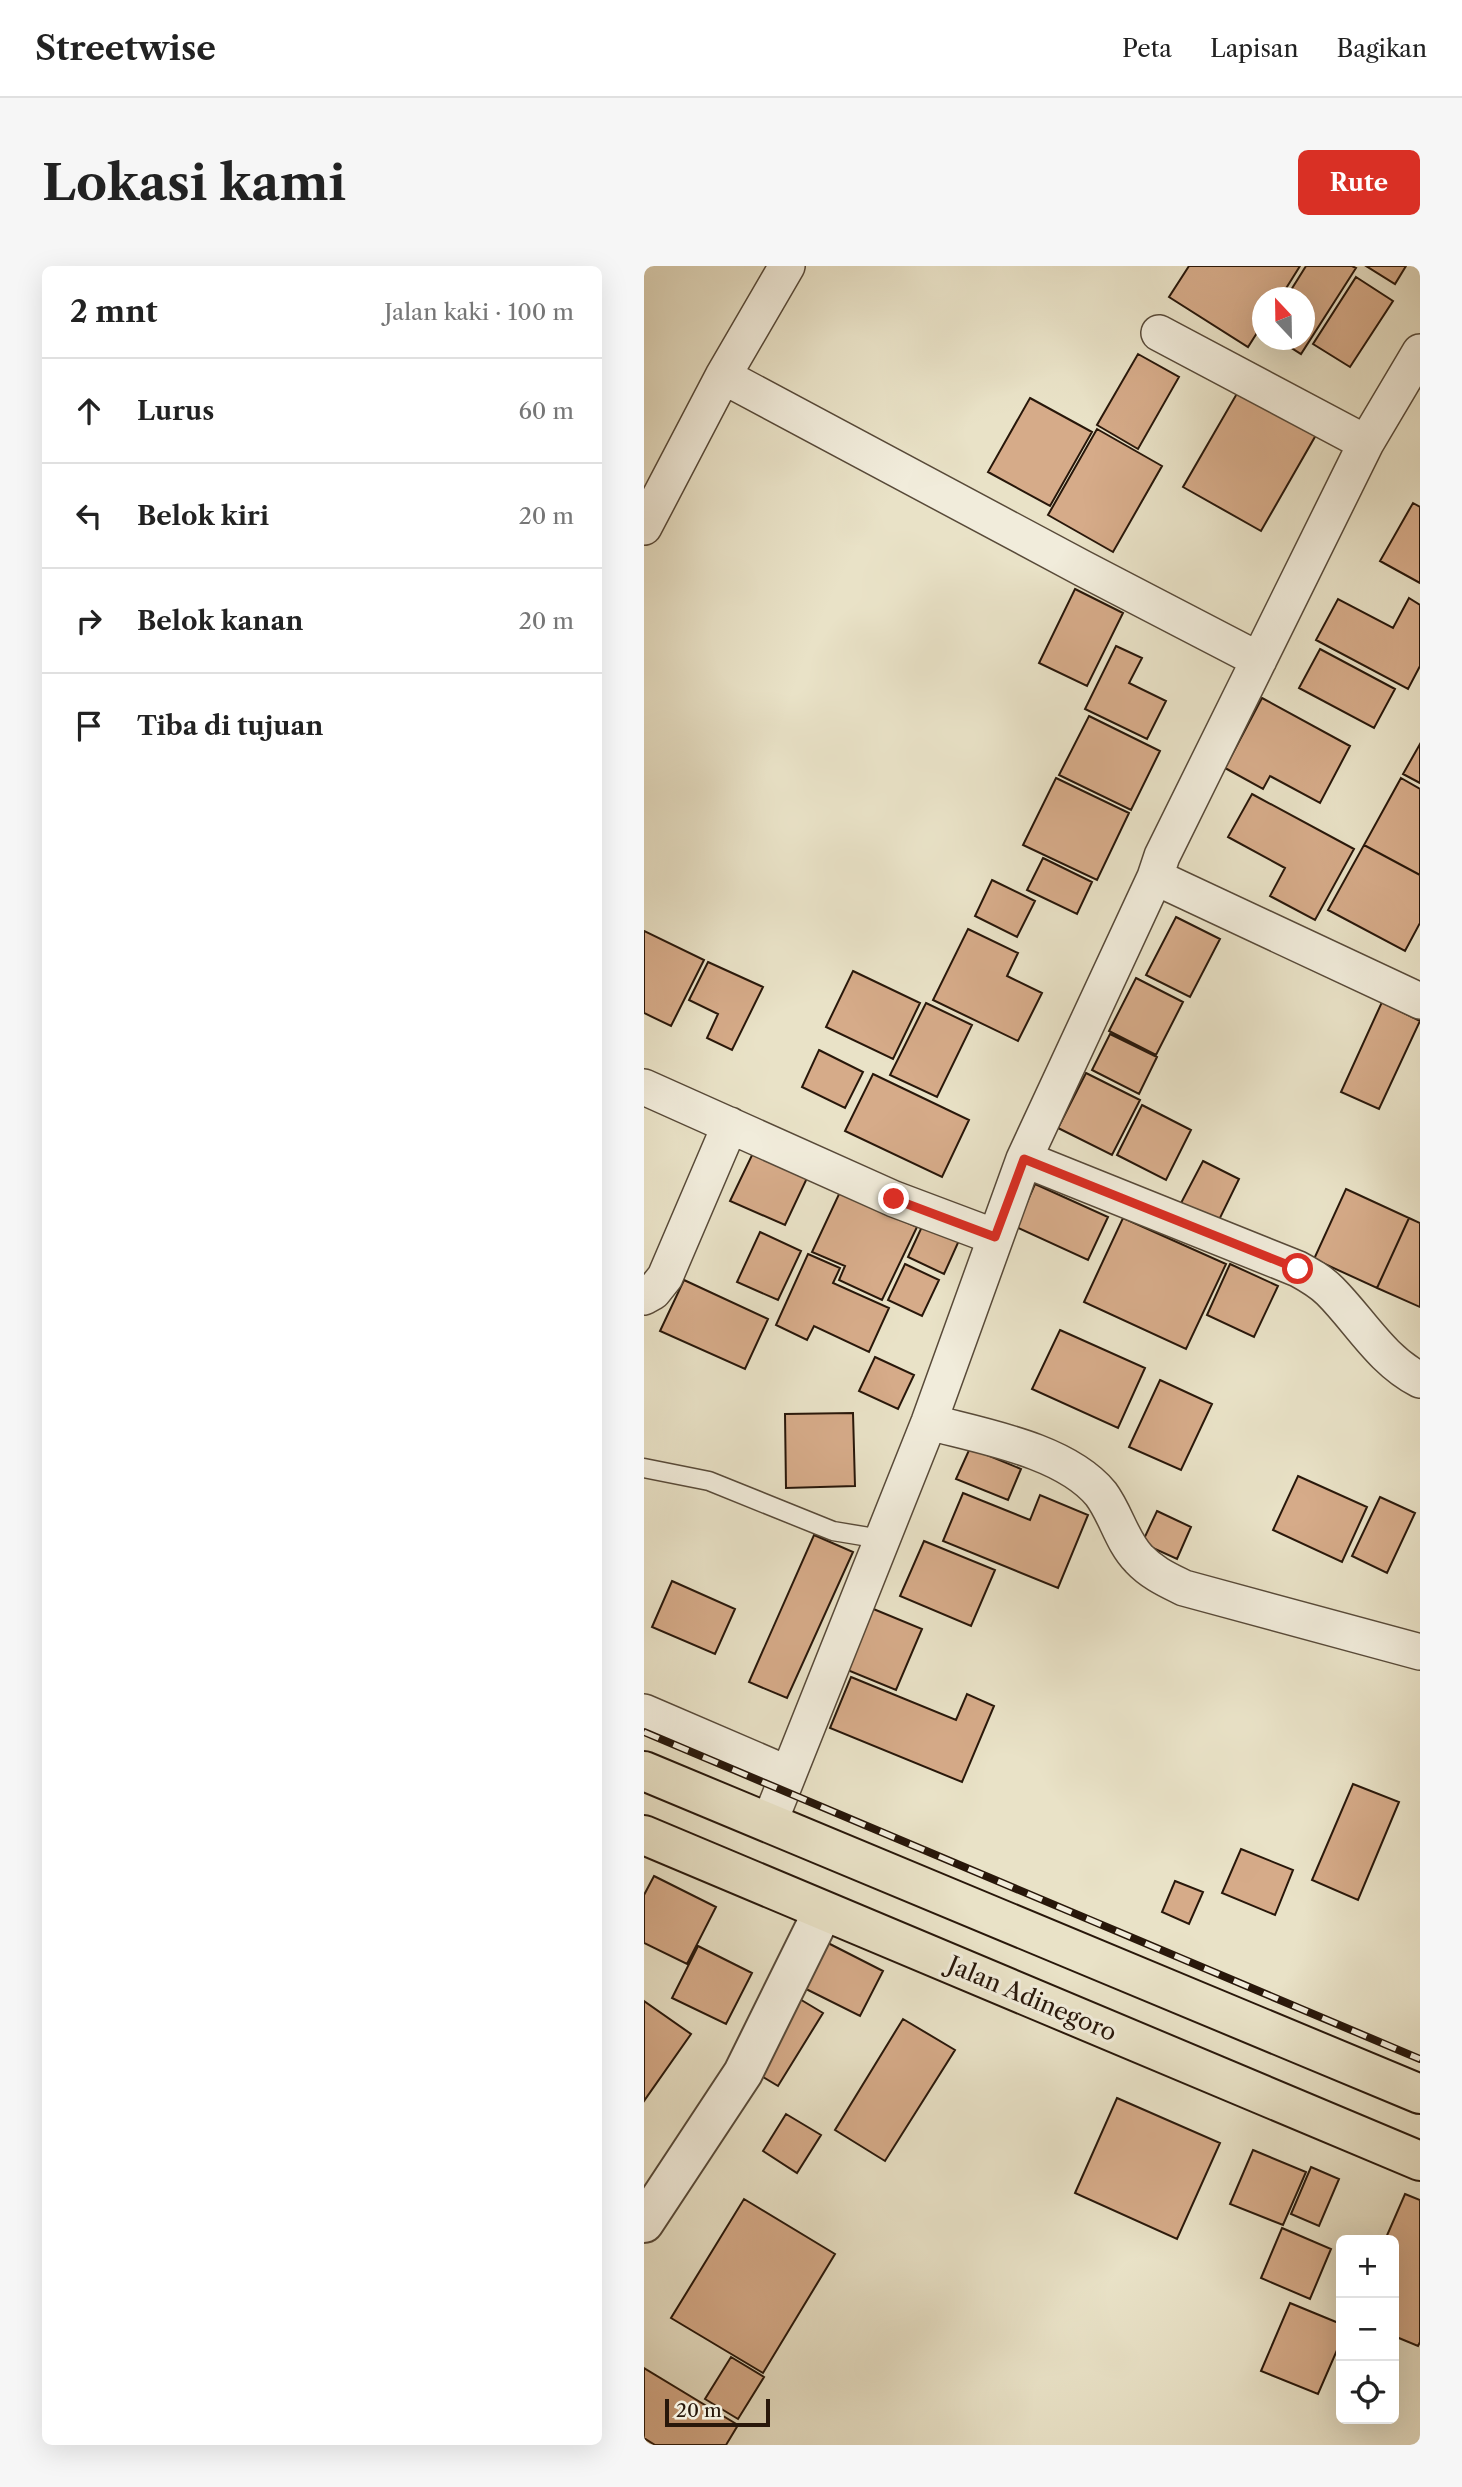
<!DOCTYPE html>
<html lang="id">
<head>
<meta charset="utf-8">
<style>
	:root { --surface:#fff; --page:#f6f6f6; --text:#222; --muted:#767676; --line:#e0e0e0; --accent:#d93025 }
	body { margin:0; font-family:"Libre Caslon Text",serif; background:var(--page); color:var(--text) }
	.controls { position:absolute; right:21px; bottom:21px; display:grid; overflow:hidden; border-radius:10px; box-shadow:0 7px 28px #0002 }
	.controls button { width:63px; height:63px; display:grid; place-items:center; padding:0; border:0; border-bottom:2px solid var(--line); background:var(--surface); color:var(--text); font:35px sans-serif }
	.compass { position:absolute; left:608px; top:21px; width:63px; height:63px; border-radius:50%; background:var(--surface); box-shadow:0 7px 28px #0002; rotate:338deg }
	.scale { position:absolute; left:21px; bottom:18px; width:105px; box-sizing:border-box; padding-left:7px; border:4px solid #28170a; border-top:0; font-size:19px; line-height:24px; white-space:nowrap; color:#28170a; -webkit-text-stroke:5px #f1ecdb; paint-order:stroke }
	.stop { position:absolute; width:21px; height:21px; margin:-16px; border:5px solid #d93025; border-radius:50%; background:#fff }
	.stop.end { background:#d93025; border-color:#fff; box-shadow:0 2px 7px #0008 }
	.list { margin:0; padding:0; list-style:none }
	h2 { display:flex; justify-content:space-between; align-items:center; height:91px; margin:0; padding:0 28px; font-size:30px }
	h2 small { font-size:23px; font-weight:400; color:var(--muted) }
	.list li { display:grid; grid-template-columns:46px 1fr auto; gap:21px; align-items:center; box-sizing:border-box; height:105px; padding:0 28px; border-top:2px solid var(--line) }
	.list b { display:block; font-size:26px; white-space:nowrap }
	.list em { font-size:23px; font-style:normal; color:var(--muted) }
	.icon { flex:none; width:38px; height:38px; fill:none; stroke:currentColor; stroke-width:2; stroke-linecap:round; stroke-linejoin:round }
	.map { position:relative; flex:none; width:776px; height:2179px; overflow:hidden; border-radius:10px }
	header { display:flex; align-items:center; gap:42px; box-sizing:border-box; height:98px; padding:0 35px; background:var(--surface); border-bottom:2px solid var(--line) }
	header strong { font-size:33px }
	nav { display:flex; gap:38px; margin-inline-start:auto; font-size:24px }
	.intro { display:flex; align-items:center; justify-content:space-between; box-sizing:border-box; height:168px; padding:0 42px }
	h1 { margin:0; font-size:49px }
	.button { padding:18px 32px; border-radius:10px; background:var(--accent); color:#fff; font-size:24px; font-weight:700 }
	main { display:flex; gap:42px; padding:0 42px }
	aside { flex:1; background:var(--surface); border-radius:10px; box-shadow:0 7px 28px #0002 }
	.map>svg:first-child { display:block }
</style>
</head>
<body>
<header>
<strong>Streetwise</strong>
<nav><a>Peta</a><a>Lapisan</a><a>Bagikan</a></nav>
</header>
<div class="intro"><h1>Lokasi kami</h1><a class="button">Rute</a></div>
<main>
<aside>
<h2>2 mnt<small>Jalan kaki · 100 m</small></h2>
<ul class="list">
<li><svg class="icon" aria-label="ahead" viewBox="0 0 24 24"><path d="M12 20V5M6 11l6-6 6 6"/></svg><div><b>Lurus</b></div><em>60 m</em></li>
<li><svg class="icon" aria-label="left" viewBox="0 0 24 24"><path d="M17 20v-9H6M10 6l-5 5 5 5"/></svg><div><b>Belok kiri</b></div><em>20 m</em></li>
<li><svg class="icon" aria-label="right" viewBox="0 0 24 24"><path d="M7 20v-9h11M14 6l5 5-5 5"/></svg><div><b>Belok kanan</b></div><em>20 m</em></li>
<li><svg class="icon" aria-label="arrive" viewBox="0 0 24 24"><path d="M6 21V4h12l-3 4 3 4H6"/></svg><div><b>Tiba di tujuan</b></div></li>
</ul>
</aside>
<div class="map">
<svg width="776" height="2179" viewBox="0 0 776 2179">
	<rect width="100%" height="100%" fill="#e9e2c7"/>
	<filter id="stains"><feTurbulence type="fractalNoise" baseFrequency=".00286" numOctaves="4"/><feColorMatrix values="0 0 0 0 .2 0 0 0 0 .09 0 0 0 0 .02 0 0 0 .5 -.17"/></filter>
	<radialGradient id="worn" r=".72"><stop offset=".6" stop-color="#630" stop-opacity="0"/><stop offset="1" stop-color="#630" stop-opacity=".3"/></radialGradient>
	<path fill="#d6ab89" stroke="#28170a" stroke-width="2" d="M545 0H656L636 32H618V59L604 81 525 31Z
		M662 0H708L712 2 657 88 635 74H660V32H642Z
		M722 0H762L751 18Z
		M712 11 749 35 706 101 669 78Z
		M494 88 535 111 494 183 453 159Z
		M595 124 672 169 617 265 539 221Z
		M386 132 448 166 406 240 344 206Z
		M453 163 518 200 469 286 404 249Z
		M769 237 776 241V317L736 295Z
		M431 323 479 347 443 420 395 397Z
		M765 332 776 339V400L764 423 672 374 694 333 749 362Z
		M472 380 498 392 485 417 522 435 503 473 441 443Z
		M676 383 751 423 730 462 655 422Z
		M618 432 706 480 676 537 626 510 619 523 581 502Z
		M445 450 516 485 487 544 415 509Z
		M776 478V517L759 508Z
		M412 512 485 547 453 614 379 579Z
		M757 512 776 523V609L720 579Z
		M608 528 710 583 671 654 626 630 641 602 584 571Z
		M720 579 776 609V657L761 685 684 644Z
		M399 592 448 616 433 648 383 624Z
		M348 614 391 635 373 671 331 650Z
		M532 651 576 673 546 731 502 709Z
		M324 663 374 687 363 710 398 727 374 775 289 734Z
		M0 665 60 694 27 760 0 747Z
		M64 696 119 721 88 784 63 772 74 748 45 734Z
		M209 705 276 737 249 793 182 761Z
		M492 712 539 736 512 789 465 765Z
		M738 736 776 755 735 843 697 826Z
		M282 737 328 759 293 831 246 809Z
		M466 768 513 791 495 828 448 804Z
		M175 784 219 806 201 842 158 821Z
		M442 807 496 834 468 889 414 862Z
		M229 808 325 854 298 911 201 865Z
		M498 839 547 864 522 914 473 889Z
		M110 885 164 910 141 959 86 935Z
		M559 895 595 913 574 956 537 937Z
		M391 918 464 951 444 994 372 961Z
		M702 923 765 952 733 1022 670 993Z
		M196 926 273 961 238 1034 195 1014 201 1000 168 986Z
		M479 952 582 998 542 1083 440 1036Z
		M765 952 776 957V1041L733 1022Z
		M281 954 317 970 300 1008 264 991Z
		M116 966 157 985 134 1034 93 1016Z
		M164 988 196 1002 189 1017 245 1042 225 1086 170 1060 163 1074 132 1059Z
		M261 998 295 1014 278 1050 244 1034Z
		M586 998 634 1020 610 1071 563 1049Z
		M40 1014 124 1053 101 1103 16 1065Z
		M416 1064 501 1102 474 1162 388 1123Z
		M231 1091 270 1109 254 1143 215 1125Z
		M516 1114 568 1138 537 1204 485 1181Z
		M209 1147 211 1220 142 1222 141 1148Z
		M326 1182 377 1203 364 1234 312 1213Z
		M654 1210 723 1241 698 1296 629 1264Z
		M319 1227 386 1254 396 1229 444 1249 414 1322 299 1275Z
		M736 1231 771 1247 743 1307 708 1290Z
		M513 1245 547 1261 533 1293 498 1277Z
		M170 1269 209 1286 143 1432 105 1416Z
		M280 1275 351 1304 327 1360 256 1330Z
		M28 1315 91 1343 71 1388 8 1361Z
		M227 1342 278 1363 252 1424 201 1403Z
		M207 1411 312 1454 323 1428 350 1440 318 1516 186 1462Z
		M709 1518 755 1536 714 1634 668 1614Z
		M597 1583 649 1604 631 1649 578 1627Z
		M10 1610 72 1641 43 1698 0 1677V1629Z
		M531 1615 559 1626 545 1658 518 1646Z
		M184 1677 239 1705 216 1750 160 1722Z
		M54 1680 108 1707 82 1758 28 1732Z
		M154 1732 179 1747 134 1820 109 1805Z
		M0 1735 47 1768 0 1835Z
		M259 1753 311 1784 241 1895 191 1864Z
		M473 1832 576 1877 533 1973 431 1927Z
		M142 1848 177 1869 153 1907 119 1885Z
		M609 1884 662 1906 639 1959 586 1938Z
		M667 1901 695 1913 675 1960 647 1948Z
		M761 1928 776 1934V2076L774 2080 750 2070V1974H741Z
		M100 1933 191 1988 119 2107 27 2052Z
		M638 1962 687 1983 666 2033 617 2012Z
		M646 2037 697 2058V2075L674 2128 617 2105Z
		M87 2091 120 2111 94 2153 61 2133Z
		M0 2102 94 2159 82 2179H11L0 2172Z"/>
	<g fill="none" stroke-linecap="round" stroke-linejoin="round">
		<defs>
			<path id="service" d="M0 1202 65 1215 189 1265 237 1273"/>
			<path id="minor" d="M515 67 722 177
				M79 110 438 302 615 394
				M0 261 79 110 143 0
				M511 611 776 735
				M0 821 250 933 351 971
				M380 893 654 1003C665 1009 676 1015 686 1025 716 1055 737 1094 776 1114
				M0 1031 9 1026 21 1011 86 859
				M285 1156C337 1170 421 1184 457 1228 472 1248 478 1276 495 1293 508 1307 524 1314 540 1322L776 1386
				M0 1446 144 1508
				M125 1557 285 1156 380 893 511 611 518 590 722 177 776 86"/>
			<path id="tertiary" d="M0 1957 99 1807 179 1645"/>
			<path id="trunk" d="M0 1505 776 1828
				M0 1569 776 1895"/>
		</defs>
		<use href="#service" stroke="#584a39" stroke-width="21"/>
		<use href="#minor" stroke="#584a39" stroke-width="38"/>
		<use href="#tertiary" stroke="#584a39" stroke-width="42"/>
		<use href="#trunk" stroke="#28170a" stroke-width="42"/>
		<use href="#service" stroke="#f1ecdb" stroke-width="18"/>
		<use href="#minor" stroke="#f1ecdb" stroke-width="35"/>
		<use href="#tertiary" stroke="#f1ecdb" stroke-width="38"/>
		<use href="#trunk" stroke="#e9e2c7" stroke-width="38"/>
		<defs>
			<path id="rail" d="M0 1466 776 1793"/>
		</defs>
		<use href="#rail" stroke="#28170a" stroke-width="8"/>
		<use href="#rail" stroke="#f1ecdb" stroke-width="5" stroke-dasharray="16" stroke-linecap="butt"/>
	</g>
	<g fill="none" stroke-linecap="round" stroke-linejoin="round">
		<path stroke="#d93025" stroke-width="9" d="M250 933 351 971 380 893 654 1003"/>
	</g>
	<g text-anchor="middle" stroke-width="6" stroke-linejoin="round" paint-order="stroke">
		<g font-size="24" fill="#28170a" stroke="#f1ecdb">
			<text transform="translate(388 1733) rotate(23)" y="8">Jalan Adinegoro</text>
		</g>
	</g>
	<rect width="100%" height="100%" filter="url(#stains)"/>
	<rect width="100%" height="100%" fill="url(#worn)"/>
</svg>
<div class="controls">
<button>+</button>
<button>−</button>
<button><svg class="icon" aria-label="locate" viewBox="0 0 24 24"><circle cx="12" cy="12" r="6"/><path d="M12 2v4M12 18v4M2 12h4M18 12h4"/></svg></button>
</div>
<svg class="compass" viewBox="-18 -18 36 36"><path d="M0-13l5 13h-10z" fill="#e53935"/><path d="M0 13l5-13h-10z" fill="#767676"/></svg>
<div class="scale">20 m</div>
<div class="stop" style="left:654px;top:1003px"></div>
<div class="stop end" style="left:250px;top:933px"></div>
</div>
</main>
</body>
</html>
